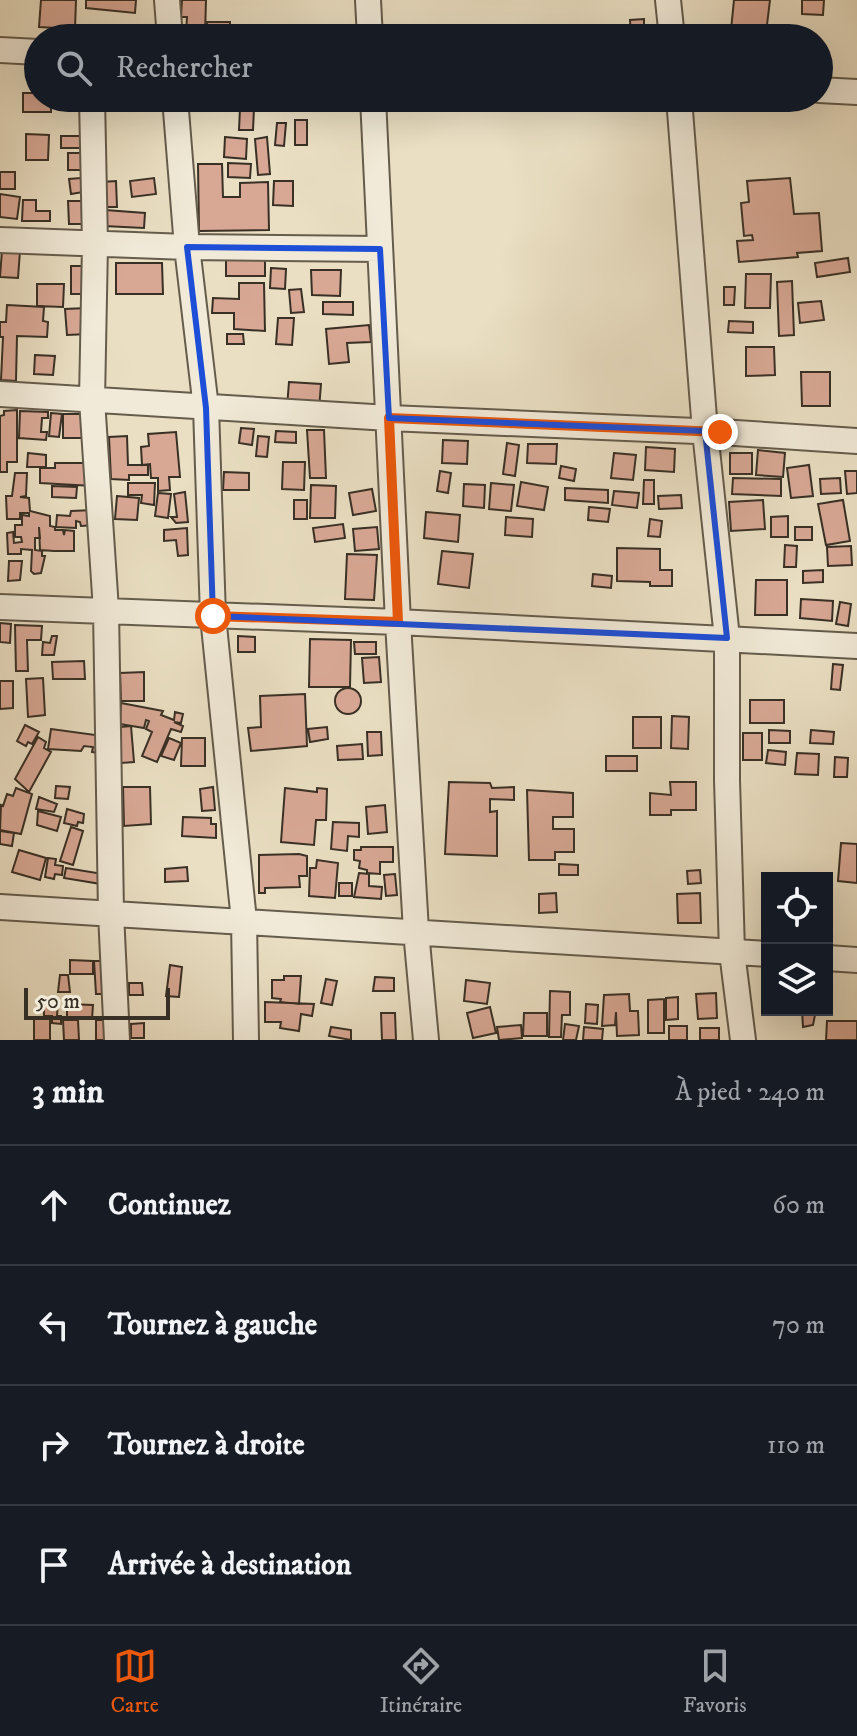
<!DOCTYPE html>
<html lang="fr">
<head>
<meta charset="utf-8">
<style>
	:root { --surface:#171b24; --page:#242831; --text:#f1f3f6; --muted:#9ea1a6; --line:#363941; --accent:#ea580c }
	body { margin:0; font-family:"IM FELL DW Pica",serif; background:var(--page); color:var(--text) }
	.controls { position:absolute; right:24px; bottom:24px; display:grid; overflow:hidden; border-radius:0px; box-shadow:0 8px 32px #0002 }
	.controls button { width:72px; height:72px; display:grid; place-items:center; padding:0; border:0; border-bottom:2px solid var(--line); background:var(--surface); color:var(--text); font:40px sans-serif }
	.scale { position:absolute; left:24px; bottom:20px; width:146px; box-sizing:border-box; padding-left:8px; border:4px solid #393025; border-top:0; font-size:22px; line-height:28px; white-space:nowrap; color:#393025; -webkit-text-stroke:6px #f1ead8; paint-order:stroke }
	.stop { position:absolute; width:24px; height:24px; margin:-18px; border:6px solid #ea580c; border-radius:50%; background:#fff }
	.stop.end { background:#ea580c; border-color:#fff; box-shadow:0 2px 8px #0008 }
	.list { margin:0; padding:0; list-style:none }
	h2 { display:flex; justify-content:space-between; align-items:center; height:104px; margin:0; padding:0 32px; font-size:34px }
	h2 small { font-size:26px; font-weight:400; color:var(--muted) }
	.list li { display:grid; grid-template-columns:52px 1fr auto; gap:24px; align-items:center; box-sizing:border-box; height:120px; padding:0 32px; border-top:2px solid var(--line) }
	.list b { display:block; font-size:30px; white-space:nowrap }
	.list em { font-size:26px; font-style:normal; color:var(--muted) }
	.icon { flex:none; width:44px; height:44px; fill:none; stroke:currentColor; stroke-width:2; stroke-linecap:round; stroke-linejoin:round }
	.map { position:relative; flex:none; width:857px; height:1040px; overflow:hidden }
	.search { position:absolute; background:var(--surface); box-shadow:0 8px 32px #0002; left:24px; right:24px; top:24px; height:88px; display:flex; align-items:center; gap:20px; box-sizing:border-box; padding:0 28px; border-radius:44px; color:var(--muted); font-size:30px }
	.sheet { height:584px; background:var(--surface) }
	nav { display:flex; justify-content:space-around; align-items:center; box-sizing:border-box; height:112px; border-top:2px solid var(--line); background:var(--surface); font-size:22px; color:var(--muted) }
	nav a { display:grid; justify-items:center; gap:4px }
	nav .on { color:var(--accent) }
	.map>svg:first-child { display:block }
</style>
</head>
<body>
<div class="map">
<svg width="857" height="1040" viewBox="0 0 857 1040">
	<rect width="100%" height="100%" fill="#eadfc3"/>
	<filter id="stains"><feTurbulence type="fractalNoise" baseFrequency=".0025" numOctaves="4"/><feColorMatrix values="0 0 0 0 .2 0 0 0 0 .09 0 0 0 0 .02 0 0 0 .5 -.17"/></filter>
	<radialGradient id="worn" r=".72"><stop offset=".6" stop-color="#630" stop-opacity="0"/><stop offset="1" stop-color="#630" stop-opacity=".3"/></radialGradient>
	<path fill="#d8a895" stroke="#393025" stroke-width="2" d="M41 0H76L75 29 39 27Z
		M86 0H136L135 13 86 8Z
		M182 0H206L205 34H186L187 17H181Z
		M734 0H770L766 33 731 30Z
		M802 0H824L823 15 802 14Z
		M644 19V38H631L630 20Z
		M207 22H230V35H207Z
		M23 93H38V98H51V112H23Z
		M240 108H254L253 130H239Z
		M295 120H307V145H295Z
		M277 123H286L284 146 275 145Z
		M26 134 49 135 48 160H26Z
		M61 136H81V148H61Z
		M225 137 247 139 246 159 224 157Z
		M267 137 270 174 258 175 255 139Z
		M68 153H82V170H68Z
		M228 163 251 164 250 178 228 177Z
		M198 164H222L223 197H240V183L268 182 269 230 199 231Z
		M0 172H15V189H0Z
		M81 178 83 192 71 194 69 179Z
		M154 178 156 194 132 197 130 181Z
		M790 178 794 214 819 213 822 251 797 253 798 257 739 262 737 241 753 240 752 235 744 236 741 203 749 202 747 181Z
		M116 181 117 207H102L101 182Z
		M274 181H293V206L273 205Z
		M0 194 20 197 17 219 0 217Z
		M23 200H36V211H50V221H22Z
		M68 201H82L83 224H69Z
		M105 210 145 213 144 228 104 226Z
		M2 250 20 251 18 278 0 277Z
		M848 258 850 272 817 277 815 263Z
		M226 259H265V276H226Z
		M116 263H162L163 294H116Z
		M71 266H89V294H71Z
		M271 268 286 269 285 289 270 288Z
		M311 270H341L340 296 312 295Z
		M746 274H771L770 308H745Z
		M792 281 794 335 779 336 777 282Z
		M239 283H264L265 331 234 329V313H212L213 298 239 299Z
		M37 284H64L63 307 37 306Z
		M724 287H735L734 305H724Z
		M301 289 304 312 291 313 289 290Z
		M821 301 824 320 800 323 798 303Z
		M323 302H353V315L323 314Z
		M7 305 44 307 43 321 48 322 47 337 17 336 16 381 1 380 3 337H0V322H6Z
		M87 308 88 334 67 335 65 309Z
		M278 318H294L292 345 276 344Z
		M729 321 753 322V333L728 332Z
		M369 325 371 342 347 343 349 362 329 364 326 329Z
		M227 334H243L244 344H227Z
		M746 347H774L775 375 746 376Z
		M35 355 55 356 53 375 34 374Z
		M801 372H830V406H802Z
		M289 382 321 384 319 409 287 407Z
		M17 410V462H7V472H0V416L4 415V411Z
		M20 411 48 412V418H42L41 432H47L46 440 19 438Z
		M51 413 62 414 59 437 49 436Z
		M63 414H90V438H63Z
		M241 428 254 429 252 445 239 443Z
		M307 430H324L326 478H310Z
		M276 431 296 432V443L275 442Z
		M176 432 180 477H169L170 490 158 491V478H151L150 464 142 465 141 447 149 446 148 434Z
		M127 436 128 465H148V475H129V480L111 479 109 437Z
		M258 436 269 437 267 457 256 456Z
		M443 440 468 441 467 464 442 463Z
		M507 443 519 445 515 476 503 474Z
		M528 444H557L556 464 527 463Z
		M646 447 675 449 674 472 645 470Z
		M758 450 785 453 783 477 756 475Z
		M28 453 46 455V467H27Z
		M614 453 636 455 633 480 611 478Z
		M730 453H752V474H730Z
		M283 462H305L304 490 282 489Z
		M55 463H92L93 486 40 483V468H55Z
		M809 465 813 496 791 498 787 468Z
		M561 466 576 469 574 481 559 478Z
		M440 471 451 473 448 493 437 491Z
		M845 471H857V493L847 494Z
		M224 472 249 473V490H223Z
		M15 473H27L26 496 20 497 29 498 30 511 50 516V526L55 527V530H63L64 535 65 530 74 531V551H54L40 550 39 527 40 538H35V550L42 551V556H45L41 573 34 574 31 571 32 550 21 549V554H8L7 533 13 532 14 543 22 542 21 537H15V525H22V515L29 516V513H20V519H7L6 496H12Z
		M733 478 781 479V496L732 494Z
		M840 478 841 493 821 494 820 479Z
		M644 480H654V504H643Z
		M521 482 548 487 544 510 517 506Z
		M128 483H155L154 505 141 503 142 495H128Z
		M491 483 514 485 511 511 489 509Z
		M464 484 485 485 484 508 463 506Z
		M311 485 336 486 335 518H310Z
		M52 486 77 487 76 498 52 497Z
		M565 488 608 490V503L565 500Z
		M372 489 376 511 353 515 349 493Z
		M614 491 639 493 637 508 612 505Z
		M185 492 188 522 176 523 171 517H177L174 494Z
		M158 493 171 494 168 518 155 516Z
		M681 495 682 508 659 509 658 496Z
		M117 496 139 498 137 520 115 519Z
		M294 500H307V519H294Z
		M763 500 765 529 731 531 729 502Z
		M843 500 850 541 826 545 818 504Z
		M589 507 610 509 608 522 588 520Z
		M94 510 95 525 81 526 80 522 76 521V528L56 527 57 515 70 516 71 511Z
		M426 512 460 515 458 542 424 538Z
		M788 516V537H771V517Z
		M506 517 533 519 532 537 505 535Z
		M650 519 662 521 660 537 648 536Z
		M343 524 345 538 315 542 313 528Z
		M377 527 379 549 355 551 353 529Z
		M795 527H812V540H795Z
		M187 528 188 555 178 556 176 540 164 541V530Z
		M785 545 797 546 796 567H784Z
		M851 546 852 565 828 566 827 547Z
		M617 548 660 549V570H672V586H650V582L617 581Z
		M442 551 473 554 469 588 438 584Z
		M347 554 377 555 374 600 345 599Z
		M9 561H22L20 580 8 581Z
		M823 570V582L803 583V571Z
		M593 574 612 576 611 588 592 586Z
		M756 580H787V615H755Z
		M801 599 833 601 832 621 800 618Z
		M840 602 851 604 848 626 836 624Z
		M0 623 11 624 10 643 0 642Z
		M15 625 42 626 41 640H27L28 671H16Z
		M52 636H57L54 655H42L43 642 50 643Z
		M238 636 255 637V652H238Z
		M310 639 351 640 350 687H309Z
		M354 642H376V654H355Z
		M379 657 381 682 364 683 362 658Z
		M84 661 85 679H53L52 662Z
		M833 664 843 665 840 690 831 689Z
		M144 672V701H121L120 673Z
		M43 678 45 715 28 717 26 679Z
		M0 681H13V708L0 709Z
		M335 701a13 13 0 1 1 26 0a13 13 0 1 1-26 0Z
		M305 694 307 746 251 751 248 728 261 727 260 696Z
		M750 700H784V723H750Z
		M121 703 163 711 161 715 174 720 175 712 183 714 181 723 174 722 183 726 181 732 171 729 157 762 142 756 152 732 146 729 149 721 146 720 144 728 120 724Z
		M672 716 689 717 688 749 671 748Z
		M633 717H661V748H633Z
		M25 725 39 732 32 744 28 742 26 746 17 741Z
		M131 726 134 762 121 763 120 727Z
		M327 727 328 739 310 742 308 729Z
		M51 729 103 736V754L92 752 93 747 84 746 81 751 48 749Z
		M769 730 790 731V743H769Z
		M811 730 834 732 833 744 810 743Z
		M367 732H381L382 755 368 756Z
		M743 733H762V760H743Z
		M38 737 46 742 44 748 51 752 29 792 15 779Z
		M169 738 181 743 174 760 161 756Z
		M182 738H205V766H181Z
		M362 744 363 759 338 760 337 746Z
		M768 750 786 752 785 765 766 763Z
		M797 753 819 754 818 775 795 774Z
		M606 756H637V771H606Z
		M835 757 848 758 847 777H834Z
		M449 782 490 783 492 788 514 787V800L490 799V812L497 811V856L445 854Z
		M670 782H696V810H671V815H650V793L671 795Z
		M56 786 70 787 68 799 55 798Z
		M123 787H150L151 824 124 826Z
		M213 787 215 810 202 811 200 789Z
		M16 788 32 794 21 834 0 830 1 805 3 806 7 794 13 796Z
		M285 788 317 792V788L327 789 326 820H316L314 845 281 842Z
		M527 790 573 793V817H553V829H574V852H555V860H529Z
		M39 797 57 804 54 812 36 809Z
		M385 805 387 832 368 834 366 807Z
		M67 809 84 814 83 823 78 822 77 826 64 823Z
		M38 811 61 817 57 831 37 825Z
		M183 817 211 818V824H216V838L182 836Z
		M333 822 359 823V837L348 836 347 851 331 849Z
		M71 827 83 831 73 865 60 861Z
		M0 831 14 833 12 846 0 844Z
		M841 843 857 844V883L838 881Z
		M361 847H393V862H380V874L367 873V870L359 868 360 861 354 860V850H361Z
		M19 850 46 858 40 880 12 872Z
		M299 854 307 856V876H299L300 887 265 888V893H259V855Z
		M48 858 56 859 55 865 63 866 62 875 55 874 54 879 45 877Z
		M317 860 338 863 335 898 309 896 310 868H316Z
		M559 864 578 865V875H559Z
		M187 867 188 881 165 882V869Z
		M66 868 103 874 101 884 64 878Z
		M700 870 701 883 688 884 687 871Z
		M359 873 369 874V886L382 887 381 899 354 897Z
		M395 874 397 895 386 896 384 875Z
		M339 883H352V896H339Z
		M556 893 557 912 539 913V894Z
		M700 893 701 923H678L677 894Z
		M70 960 93 961V974H70Z
		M94 961H107L108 994H96Z
		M170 965 182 967 179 997 166 996Z
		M60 975H68L70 992H58Z
		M284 976H301L299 1004 280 1002 281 999 272 998V980H284Z
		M375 977 394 978V991H373Z
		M326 979 337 981 332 1005 321 1003Z
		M466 980 490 983 487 1004 464 1001Z
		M129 983H142L143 995H129Z
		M550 991 570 992V1015H562L561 1037H549Z
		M716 993 717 1018 698 1019 696 994Z
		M629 994 630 1011H638L639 1035 617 1036 616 1012 615 1025 602 1026 604 995Z
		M678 997V1019L666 1020V998Z
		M664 999V1033H648V1000Z
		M44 1002H58L57 1016H61V1024L52 1023V1016H44Z
		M265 1002 314 1004 312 1016 301 1014 299 1031 286 1029 280 1028 281 1022H265Z
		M67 1004 93 1005 92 1019 67 1017Z
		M586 1004 598 1005 597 1024 585 1023Z
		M490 1007 496 1033 473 1038 467 1013Z
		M802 1010H816L813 1025 803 1027Z
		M381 1013H395L396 1040H382Z
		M524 1013H547V1036H523Z
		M34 1018H50V1040H34Z
		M63 1020H78L79 1040H64Z
		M96 1020H108V1040H96Z
		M827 1021H857V1040H826Z
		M144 1023V1038H131V1024Z
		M565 1024 579 1026 576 1040H563Z
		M521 1025 522 1038 499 1040 497 1027Z
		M669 1026H687V1040H669Z
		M331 1027 351 1030V1040L329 1036Z
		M584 1027 603 1029 602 1040H583Z
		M700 1028H719V1040H700Z"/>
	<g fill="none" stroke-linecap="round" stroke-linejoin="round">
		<defs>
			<path id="minor" d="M167 0 170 38
				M368 0 370 38
				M668 0 672 38
				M0 50 38 52
				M819 90 857 92
				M92 98 95 244 92 400 106 610 111 913 117 1040
				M175 98 187 247 206 408 213 616 244 921 246 1040
				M373 98 398 622 416 931 426 1040
				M679 98 705 431 727 638V780L732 952 743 1040
				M0 240 187 247 380 249
				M0 394 389 418 720 432 857 441
				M0 607 398 622 857 646
				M0 907 767 954
				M827 958 857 960"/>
		</defs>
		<use href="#minor" stroke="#655c4c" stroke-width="28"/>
		<use href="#minor" stroke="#f1ead8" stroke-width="24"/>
	</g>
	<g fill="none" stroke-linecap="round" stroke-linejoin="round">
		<path stroke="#ea580c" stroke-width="10" d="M213 616 398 622 389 418 720 432"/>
	</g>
	<path fill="none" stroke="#1d4ed8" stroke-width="6" stroke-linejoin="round" d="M187 247 380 249 389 418 705 431 727 638 213 616 206 408Z"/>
	<rect width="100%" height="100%" filter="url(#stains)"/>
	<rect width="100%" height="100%" fill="url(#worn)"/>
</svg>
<div class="controls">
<button><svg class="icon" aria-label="locate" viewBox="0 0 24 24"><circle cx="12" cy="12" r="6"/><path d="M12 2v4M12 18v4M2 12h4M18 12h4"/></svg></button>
<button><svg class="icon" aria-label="layers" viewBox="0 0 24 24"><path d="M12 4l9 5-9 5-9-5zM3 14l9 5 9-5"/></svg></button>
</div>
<div class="scale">50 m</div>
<div class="stop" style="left:213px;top:616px"></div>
<div class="stop end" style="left:720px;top:432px"></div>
<div class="search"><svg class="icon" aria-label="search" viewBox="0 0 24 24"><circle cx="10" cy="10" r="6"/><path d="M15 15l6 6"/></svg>Rechercher</div>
</div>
<section class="sheet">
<h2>3 min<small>À pied · 240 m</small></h2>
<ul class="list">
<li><svg class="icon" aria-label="ahead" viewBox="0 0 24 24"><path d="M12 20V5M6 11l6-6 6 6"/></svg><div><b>Continuez</b></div><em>60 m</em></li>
<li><svg class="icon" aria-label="left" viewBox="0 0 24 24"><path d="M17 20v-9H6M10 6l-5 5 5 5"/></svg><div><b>Tournez à gauche</b></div><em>70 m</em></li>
<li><svg class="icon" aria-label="right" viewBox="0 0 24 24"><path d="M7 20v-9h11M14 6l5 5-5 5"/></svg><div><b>Tournez à droite</b></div><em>110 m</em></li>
<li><svg class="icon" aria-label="arrive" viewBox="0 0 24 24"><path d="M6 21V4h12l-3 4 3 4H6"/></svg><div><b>Arrivée à destination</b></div></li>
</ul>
</section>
<nav>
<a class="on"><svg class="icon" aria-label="map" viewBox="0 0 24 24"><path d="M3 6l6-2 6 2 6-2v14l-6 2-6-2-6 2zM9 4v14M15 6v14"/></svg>Carte</a>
<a><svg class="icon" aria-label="directions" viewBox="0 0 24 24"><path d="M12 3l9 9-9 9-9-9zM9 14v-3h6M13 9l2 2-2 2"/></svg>Itinéraire</a>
<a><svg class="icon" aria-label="saved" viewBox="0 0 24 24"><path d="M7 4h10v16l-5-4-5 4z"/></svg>Favoris</a>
</nav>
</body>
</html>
